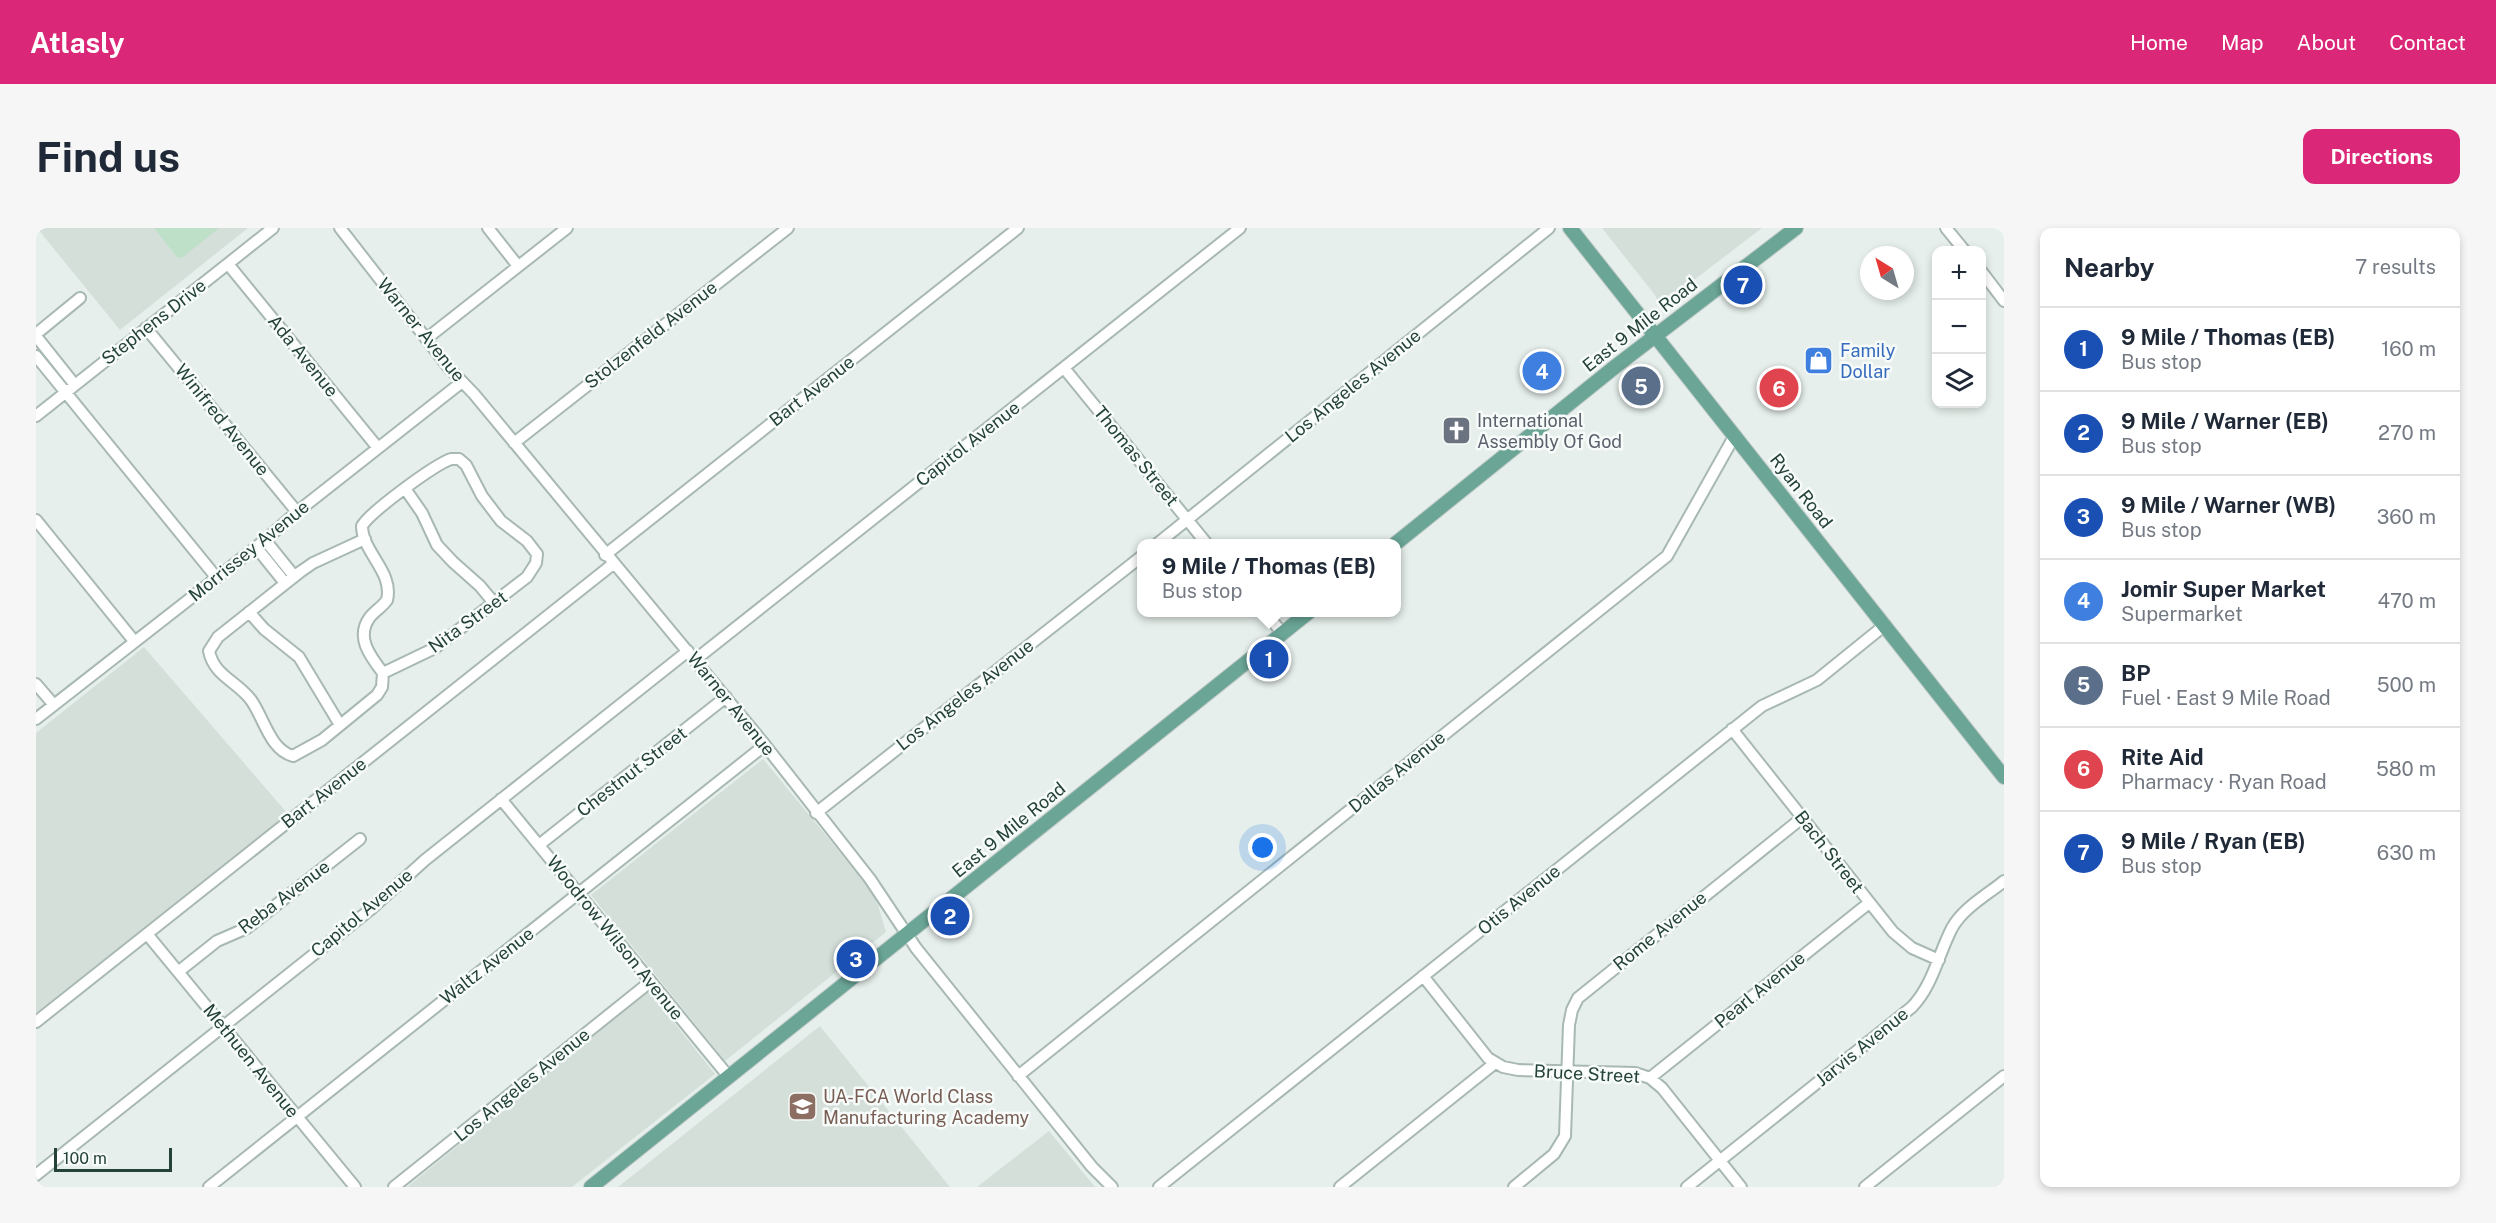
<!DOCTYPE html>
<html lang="en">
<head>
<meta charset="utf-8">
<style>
	:root { --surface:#fff; --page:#f6f6f7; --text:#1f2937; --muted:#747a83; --line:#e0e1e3; --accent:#db2777 }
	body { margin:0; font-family:"Public Sans",sans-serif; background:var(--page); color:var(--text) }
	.controls { position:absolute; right:18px; top:18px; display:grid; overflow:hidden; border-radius:12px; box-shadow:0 3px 9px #0003 }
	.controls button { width:54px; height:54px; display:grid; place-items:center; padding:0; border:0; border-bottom:2px solid var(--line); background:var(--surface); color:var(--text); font:30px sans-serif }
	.compass { position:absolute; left:1824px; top:18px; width:54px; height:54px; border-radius:50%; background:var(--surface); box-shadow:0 3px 9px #0003; rotate:323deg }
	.scale { position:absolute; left:18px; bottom:15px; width:118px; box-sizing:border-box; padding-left:6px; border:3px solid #24423a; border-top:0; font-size:16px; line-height:21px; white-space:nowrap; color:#24423a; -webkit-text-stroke:4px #f7fbf9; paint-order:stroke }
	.you { position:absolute; left:1227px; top:620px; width:21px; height:21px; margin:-15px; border:4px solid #fff; border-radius:50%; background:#1a73e8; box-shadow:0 0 0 9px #1a73e833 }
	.badge { display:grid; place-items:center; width:39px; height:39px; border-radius:50%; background:var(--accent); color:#fff; font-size:20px; font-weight:700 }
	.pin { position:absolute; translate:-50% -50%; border:3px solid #fff; box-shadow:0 2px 6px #0006 }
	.popup { position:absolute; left:1101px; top:311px; width:264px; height:78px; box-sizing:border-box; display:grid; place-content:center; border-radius:12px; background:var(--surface); filter:drop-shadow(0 2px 4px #0005); font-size:20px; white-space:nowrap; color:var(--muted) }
	.popup b { font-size:22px; color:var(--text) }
	.popup::after { content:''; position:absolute; left:50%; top:100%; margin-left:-12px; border:12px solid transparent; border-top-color:var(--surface) }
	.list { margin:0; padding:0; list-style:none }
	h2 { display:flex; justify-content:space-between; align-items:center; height:78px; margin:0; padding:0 24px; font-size:26px }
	h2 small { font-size:20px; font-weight:400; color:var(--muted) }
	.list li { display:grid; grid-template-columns:39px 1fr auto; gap:18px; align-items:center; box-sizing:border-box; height:84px; padding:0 24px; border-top:2px solid var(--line) }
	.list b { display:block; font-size:22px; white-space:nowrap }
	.list p { margin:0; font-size:20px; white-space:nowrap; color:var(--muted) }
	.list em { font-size:20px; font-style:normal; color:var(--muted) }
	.icon { flex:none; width:33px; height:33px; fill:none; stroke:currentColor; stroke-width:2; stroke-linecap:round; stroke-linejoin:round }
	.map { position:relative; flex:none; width:1968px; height:959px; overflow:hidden; border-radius:12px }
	header { display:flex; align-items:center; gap:36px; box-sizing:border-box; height:84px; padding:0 30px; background:var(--accent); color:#fff }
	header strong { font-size:28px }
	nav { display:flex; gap:33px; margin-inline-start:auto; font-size:21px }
	.intro { display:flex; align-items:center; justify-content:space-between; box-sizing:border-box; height:144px; padding:0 36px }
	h1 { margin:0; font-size:42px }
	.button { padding:15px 27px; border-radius:12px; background:var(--accent); color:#fff; font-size:21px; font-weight:700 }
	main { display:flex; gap:36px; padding:0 36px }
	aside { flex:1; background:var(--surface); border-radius:12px; box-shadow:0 3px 9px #0003 }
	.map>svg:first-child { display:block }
</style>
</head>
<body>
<header>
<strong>Atlasly</strong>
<nav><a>Home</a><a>Map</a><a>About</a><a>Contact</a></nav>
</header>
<div class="intro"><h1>Find us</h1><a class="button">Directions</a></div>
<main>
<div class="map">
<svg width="1968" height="959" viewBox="0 0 1968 959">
	<rect width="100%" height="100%" fill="#e6efeb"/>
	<path fill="#d4dfda" d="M1 0H212L84 102Z
		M1566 0H1726L1624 78 1619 67Z
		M108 419 252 586 0 785V505Z
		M727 531 839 667 850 704 689 833 555 667Z
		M613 763 679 846 536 959H371Z
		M784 798 914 959H582Z
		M1013 903 1059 959H941Z"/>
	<path fill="#bfe0c8" d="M118 0H183L146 30 141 29Z"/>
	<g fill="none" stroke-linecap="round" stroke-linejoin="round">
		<defs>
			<path id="minor" d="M304 0 413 140 438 166 729 517 834 651 880 720 1056 939 1076 959
				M452 0 482 38
				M1910 0 1928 22
				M192 36 342 220
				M1946 44 1968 73
				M110 100 261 284
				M0 106 44 70
				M0 108 39 157
				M390 111 531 0
				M0 128 180 349
				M1028 140 1171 316
				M0 188 237 0
				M478 215 752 0
				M415 231H423L430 237 446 268 465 293 491 313 501 326 500 335 491 349 399 420 347 445C334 428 319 409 334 389 339 383 346 379 351 372 358 344 326 324 326 298 334 284 398 237 415 231Z
				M370 262 386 285 401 317 417 334 444 358 458 375
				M0 292 98 413
				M329 311 277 335 264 344 182 409 173 423C178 448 201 453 215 472 228 490 234 522 257 528L286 512 341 467 346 459 347 445
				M229 312 258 348
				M1121 316 1513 0
				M220 319 249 355
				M569 327 982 0
				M213 384 228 401 263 429 304 497
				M1229 384 1247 406
				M659 432 1204 0
				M0 456 18 477
				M0 491 229 312 261 284 426 154
				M1696 501 1857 704 1876 720 1903 732
				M465 571 693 849
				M780 585 1106 328
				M503 617 690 469
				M111 706 319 959
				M142 744 181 713 211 700 324 611
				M1387 748 1452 830 1467 839 1482 842 1599 845 1614 850 1626 860 1705 959
				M0 794 577 336
				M982 848 1631 328 1699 207
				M1614 850 1833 675
				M0 947 335 681 389 632 652 423
				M173 959 729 517
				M358 959 614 754
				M1123 959 1726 478 1781 452 1849 397
				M1304 959 1459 835
				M1478 959 1518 926 1529 908 1533 797 1536 782 1542 770 1766 590
				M1651 959 1876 779C1897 757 1902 727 1916 700 1927 680 1951 667 1968 653
				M1829 959 1968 848"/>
			<path id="major" d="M1534 0 1968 549
				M1359 316 1580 138 1760 0
				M555 959 1273 384"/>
		</defs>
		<use href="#minor" stroke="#a8b8b2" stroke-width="14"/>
		<use href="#major" stroke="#c2cac8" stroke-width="16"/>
		<use href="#minor" stroke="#fff" stroke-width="10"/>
		<use href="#major" stroke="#6aa596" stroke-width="14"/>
	</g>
	<defs>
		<symbol id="shop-square" viewBox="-11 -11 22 22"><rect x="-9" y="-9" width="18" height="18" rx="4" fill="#3f7fe0" stroke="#f7fbf9"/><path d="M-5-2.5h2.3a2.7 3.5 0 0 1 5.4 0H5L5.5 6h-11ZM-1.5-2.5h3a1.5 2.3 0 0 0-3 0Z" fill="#fff"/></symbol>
		<symbol id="church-square" viewBox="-11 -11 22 22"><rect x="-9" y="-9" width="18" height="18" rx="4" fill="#6b7280" stroke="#f7fbf9"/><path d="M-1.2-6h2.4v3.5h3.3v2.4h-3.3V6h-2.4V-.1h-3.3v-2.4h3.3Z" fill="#fff"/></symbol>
		<symbol id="school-square" viewBox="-11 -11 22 22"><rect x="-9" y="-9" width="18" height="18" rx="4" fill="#8d6e63" stroke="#f7fbf9"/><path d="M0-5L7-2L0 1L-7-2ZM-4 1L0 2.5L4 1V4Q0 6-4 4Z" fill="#fff"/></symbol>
	</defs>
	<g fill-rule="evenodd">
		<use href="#shop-square" x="1766" y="116" width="33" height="33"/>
		<use href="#church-square" x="1404" y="186" width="33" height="33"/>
		<use href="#school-square" x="750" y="862" width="33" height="33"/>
	</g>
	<g text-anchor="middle" stroke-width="5" stroke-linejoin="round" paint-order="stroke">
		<g font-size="18" fill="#24423a" stroke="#f7fbf9">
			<text transform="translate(118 94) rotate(-38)" y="6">Stephens Drive</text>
			<text transform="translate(1604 97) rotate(-38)" y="6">East 9 Mile Road</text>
			<text transform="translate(385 102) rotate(51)" y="6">Warner Avenue</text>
			<text transform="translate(615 107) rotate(-38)" y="6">Stolzenfeld Avenue</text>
			<text transform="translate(267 128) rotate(51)" y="6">Ada Avenue</text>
			<text transform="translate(1317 158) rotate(-39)" y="6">Los Angeles Avenue</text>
			<text transform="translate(776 163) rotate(-38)" y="6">Bart Avenue</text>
			<text transform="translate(186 192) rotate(51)" y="6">Winifred Avenue</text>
			<text transform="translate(932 216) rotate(-38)" y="6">Capitol Avenue</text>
			<text transform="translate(1100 228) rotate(51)" y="6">Thomas Street</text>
			<text transform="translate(1765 263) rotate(52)" y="6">Ryan Road</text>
			<text transform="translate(213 323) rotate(-39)" y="6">Morrissey Avenue</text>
			<text transform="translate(432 394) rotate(-36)" y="6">Nita Street</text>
			<text transform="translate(929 467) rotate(-38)" y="6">Los Angeles Avenue</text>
			<text transform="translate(695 476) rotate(51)" y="6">Warner Avenue</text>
			<text transform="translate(596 544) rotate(-38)" y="6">Chestnut Street</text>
			<text transform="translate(1361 544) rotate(-39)" y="6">Dallas Avenue</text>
			<text transform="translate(288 565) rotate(-38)" y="6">Bart Avenue</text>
			<text transform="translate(973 602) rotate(-39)" y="6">East 9 Mile Road</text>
			<text transform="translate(1793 624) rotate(52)" y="6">Bach Street</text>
			<text transform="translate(248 669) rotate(-37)" y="6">Reba Avenue</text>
			<text transform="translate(1483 672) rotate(-39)" y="6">Otis Avenue</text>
			<text transform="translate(326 685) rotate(-40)" y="6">Capitol Avenue</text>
			<text transform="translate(1624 703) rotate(-39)" y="6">Rome Avenue</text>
			<text transform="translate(579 710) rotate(51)" y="6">Woodrow Wilson Avenue</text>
			<text transform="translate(451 738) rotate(-38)" y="6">Waltz Avenue</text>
			<text transform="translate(1724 762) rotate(-39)" y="6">Pearl Avenue</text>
			<text transform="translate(1826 819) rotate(-39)" y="6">Jarvis Avenue</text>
			<text transform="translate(215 833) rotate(51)" y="6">Methuen Avenue</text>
			<text transform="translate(1551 846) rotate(3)" y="6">Bruce Street</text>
			<text transform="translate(486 857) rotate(-39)" y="6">Los Angeles Avenue</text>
		</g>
		<g font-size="18" fill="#366cbe" stroke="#f7fbf9" text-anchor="start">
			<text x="1804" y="129">Family<tspan x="1804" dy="21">Dollar</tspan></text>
		</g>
		<g font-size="18" fill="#5b616d" stroke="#f7fbf9" text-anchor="start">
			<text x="1441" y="199">International<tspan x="1441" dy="21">Assembly Of God</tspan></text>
		</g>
		<g font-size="18" fill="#785e54" stroke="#f7fbf9" text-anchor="start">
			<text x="787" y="875">UA-FCA World Class<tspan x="787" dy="21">Manufacturing Academy</tspan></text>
		</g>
	</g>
</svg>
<div class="controls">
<button>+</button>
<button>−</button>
<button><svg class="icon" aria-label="layers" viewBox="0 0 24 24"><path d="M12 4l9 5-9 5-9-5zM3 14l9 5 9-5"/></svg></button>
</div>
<svg class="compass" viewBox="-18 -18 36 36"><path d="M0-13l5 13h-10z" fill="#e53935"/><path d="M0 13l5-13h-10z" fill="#747a83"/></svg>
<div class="scale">100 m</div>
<div class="you"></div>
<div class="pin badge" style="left:1233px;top:431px;background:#1a4fb4">1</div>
<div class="popup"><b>9 Mile / Thomas (EB)</b>Bus stop</div>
<div class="pin badge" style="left:914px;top:688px;background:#1a4fb4">2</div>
<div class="pin badge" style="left:820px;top:731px;background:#1a4fb4">3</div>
<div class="pin badge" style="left:1506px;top:143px;background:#3f7fe0">4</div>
<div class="pin badge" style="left:1605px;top:158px;background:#5c6f8a">5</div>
<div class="pin badge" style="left:1743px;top:160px;background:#e0444e">6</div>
<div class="pin badge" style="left:1707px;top:57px;background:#1a4fb4">7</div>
</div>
<aside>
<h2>Nearby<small>7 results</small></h2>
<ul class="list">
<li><span class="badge" style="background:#1a4fb4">1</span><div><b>9 Mile / Thomas (EB)</b><p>Bus stop</p></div><em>160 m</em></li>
<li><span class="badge" style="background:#1a4fb4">2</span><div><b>9 Mile / Warner (EB)</b><p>Bus stop</p></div><em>270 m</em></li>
<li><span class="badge" style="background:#1a4fb4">3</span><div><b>9 Mile / Warner (WB)</b><p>Bus stop</p></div><em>360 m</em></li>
<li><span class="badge" style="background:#3f7fe0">4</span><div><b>Jomir Super Market</b><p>Supermarket</p></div><em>470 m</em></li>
<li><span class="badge" style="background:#5c6f8a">5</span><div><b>BP</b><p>Fuel · East 9 Mile Road</p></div><em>500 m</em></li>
<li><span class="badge" style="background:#e0444e">6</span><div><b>Rite Aid</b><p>Pharmacy · Ryan Road</p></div><em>580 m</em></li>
<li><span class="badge" style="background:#1a4fb4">7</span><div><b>9 Mile / Ryan (EB)</b><p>Bus stop</p></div><em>630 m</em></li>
</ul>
</aside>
</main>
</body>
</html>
